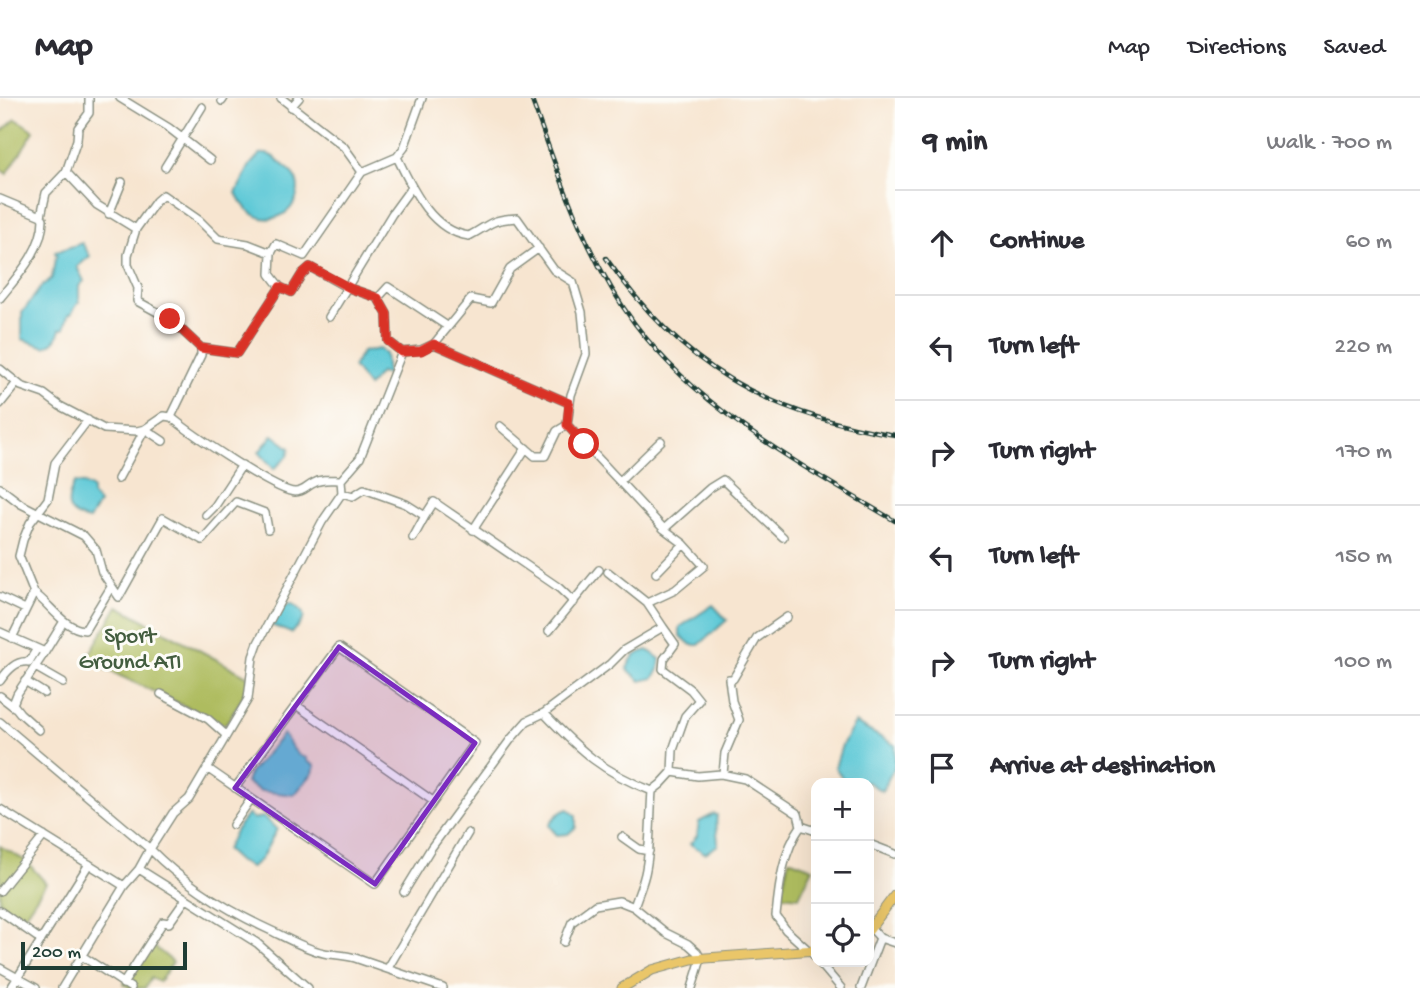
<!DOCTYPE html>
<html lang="en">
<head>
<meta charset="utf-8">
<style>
	:root { --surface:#fff; --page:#f7f7f7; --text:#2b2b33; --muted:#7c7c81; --line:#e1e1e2 }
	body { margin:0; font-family:"Gochi Hand",sans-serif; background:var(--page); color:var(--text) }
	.controls { position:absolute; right:21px; bottom:21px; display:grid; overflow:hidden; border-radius:14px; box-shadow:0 7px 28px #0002 }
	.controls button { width:63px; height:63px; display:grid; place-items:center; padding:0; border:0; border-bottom:2px solid var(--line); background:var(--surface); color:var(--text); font:35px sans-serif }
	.scale { position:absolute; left:21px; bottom:18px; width:166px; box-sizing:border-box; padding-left:7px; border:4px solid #1f3d34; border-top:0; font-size:19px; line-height:24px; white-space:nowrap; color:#1f3d34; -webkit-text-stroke:5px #fdfcf7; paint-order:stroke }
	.stop { position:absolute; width:21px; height:21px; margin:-16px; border:5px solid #d93025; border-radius:50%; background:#fff }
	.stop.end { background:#d93025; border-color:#fff; box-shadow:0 2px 7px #0008 }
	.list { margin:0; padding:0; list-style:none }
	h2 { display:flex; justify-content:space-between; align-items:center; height:91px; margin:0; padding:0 28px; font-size:30px }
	h2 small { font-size:23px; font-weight:400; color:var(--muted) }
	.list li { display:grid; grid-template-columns:46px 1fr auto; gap:21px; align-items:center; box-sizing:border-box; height:105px; padding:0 28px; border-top:2px solid var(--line) }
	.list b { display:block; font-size:26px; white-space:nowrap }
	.list em { font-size:23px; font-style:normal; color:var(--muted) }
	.icon { flex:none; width:38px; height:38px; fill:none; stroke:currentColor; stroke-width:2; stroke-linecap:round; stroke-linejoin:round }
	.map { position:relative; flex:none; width:895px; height:890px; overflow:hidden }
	header { display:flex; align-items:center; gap:42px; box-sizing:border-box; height:98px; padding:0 35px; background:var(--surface); border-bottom:2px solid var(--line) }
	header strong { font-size:33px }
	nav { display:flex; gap:38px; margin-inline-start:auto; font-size:24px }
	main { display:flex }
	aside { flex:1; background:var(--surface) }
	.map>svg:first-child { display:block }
</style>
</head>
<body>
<header>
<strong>Map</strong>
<nav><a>Map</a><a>Directions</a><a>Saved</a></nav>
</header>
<main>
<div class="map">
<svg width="895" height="890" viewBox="0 0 895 890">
	<rect width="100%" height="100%" fill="#fdfcf7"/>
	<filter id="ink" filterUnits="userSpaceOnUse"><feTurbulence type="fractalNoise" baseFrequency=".0143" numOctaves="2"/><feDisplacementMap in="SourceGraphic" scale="14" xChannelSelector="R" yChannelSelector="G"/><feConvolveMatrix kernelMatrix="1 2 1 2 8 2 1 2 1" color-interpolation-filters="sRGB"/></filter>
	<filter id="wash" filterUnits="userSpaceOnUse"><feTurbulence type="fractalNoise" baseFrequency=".00686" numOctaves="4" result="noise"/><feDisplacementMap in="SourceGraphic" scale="28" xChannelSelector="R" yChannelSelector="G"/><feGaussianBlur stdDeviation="1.57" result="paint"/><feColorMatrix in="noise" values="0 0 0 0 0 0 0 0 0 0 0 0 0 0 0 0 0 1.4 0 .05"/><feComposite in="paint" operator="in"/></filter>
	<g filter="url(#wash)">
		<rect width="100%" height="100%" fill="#f7e5d0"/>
		<path fill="#aebc5f" stroke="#667c4a" stroke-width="2" d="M16 21 34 33 7 76 0 71V32L2 33Z
			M118 508 247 578 248 581 243 599 225 627 86 562Z
			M0 748 26 763 46 785 20 824 0 809Z
			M789 761 813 770 799 799 781 797Z
			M151 846 173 864 159 884 151 880 145 890H130L124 886Z"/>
		<path fill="#5ec9d7" stroke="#3e8386" stroke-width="2" d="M260 56C270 55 275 59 282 66 286 70 292 73 294 77 312 109 261 147 236 95L250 67Z
			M82 145 90 158 77 169 84 183 79 188V204L71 216 68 217 64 231H60C58 241 54 245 45 249L22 241V215L41 189 52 180 55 161 57 159 55 154Z
			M379 251 385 256 387 277 380 275 368 289 353 269 362 254Z
			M273 337 290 350 288 358 274 371 259 354Z
			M74 385 84 386 92 391V397L99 405 89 422C65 417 65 406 74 385Z
			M291 505C310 517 306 520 291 535L271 527 278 511Z
			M713 507 727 522 699 547H691L680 537V529Z
			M648 552 660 561 659 572 653 580 641 583 627 571C631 559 636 555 648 552Z
			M855 625 895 647V668L882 693 867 684 843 681 835 669 842 647Z
			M283 636C291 645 294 658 307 660V663L315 668 313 675 294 697 261 693 246 685 249 676Z
			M568 711 576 718V729L568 736 557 737 549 728C553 719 559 714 568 711Z
			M248 716 253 721 263 719 277 731 261 761 251 769 239 764 226 752 235 733Z
			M714 716 717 717C715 729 718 736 718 747L705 755 690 746 697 738 699 724Z"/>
	</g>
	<g filter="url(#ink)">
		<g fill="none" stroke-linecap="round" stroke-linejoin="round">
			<defs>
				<path id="minor" d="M89 0V15L78 30 77 42 66 74 97 107 136 131 128 157V167L138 190 137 203 170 221 201 250V257L171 319
					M120 0 169 30 210 62
					M281 0 344 49 362 74
					M222 3 224 0
					M291 9 299 0
					M397 59C412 90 431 133 469 138 492 126 488 122 517 120L554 172 573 184 582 214 586 256 571 297 567 327 664 431 684 446 704 468 675 492 647 505 663 529 624 552 610 566 544 615 527 623 511 641 431 750 404 794
					M165 69 202 9
					M0 101 41 118 43 121C43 151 18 178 0 200
					M109 116 122 84
					M41 118 46 95 66 74
					M136 131 156 103 163 97 199 122 218 141 248 146 271 155 270 176 280 189
					M271 155 276 146 304 158 362 74 397 59 404 50 422 0
					M378 200 388 189 447 228
					M329 219 392 116 411 90
					M434 246 569 305
					M201 250 237 255 280 189 291 194 302 176 310 169 346 189 378 200 387 216 388 243 402 254 421 252 434 246 471 201 491 205 510 171 539 150
					M0 271 21 288 44 296 60 308 104 331 137 333 145 331 164 318 171 319C189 334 276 394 295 394 304 394 307 388 314 385 322 380 332 382 341 382L360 360 402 254
					M0 306 17 285
					M500 328 535 358H545L557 333 567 327
					M118 381 145 331 163 343
					M341 382 342 395 353 398 364 391 406 406 425 418 434 404 558 489 574 504
					M620 383 661 343
					M0 390 21 406 84 438 96 452 102 474 119 499 163 420 202 442 236 404 265 415 268 431
					M342 395 322 424 258 545 253 559 248 601 189 701 173 715 150 751C186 788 228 813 274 834 290 842 306 851 324 855 334 857 345 857 355 860L443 890
					M206 417 215 408 242 367
					M664 431 710 390 723 382 783 439
					M473 432 526 350
					M413 440 425 418
					M608 474 647 505
					M656 475 684 446
					M34 495C50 506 64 531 85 532L111 489
					M0 499 25 511
					M549 533 599 472
					M0 534 45 554 17 596 13 606 20 615 39 632
					M12 540 34 495 19 458 23 442 30 425 48 401 55 365 88 322
					M45 554 64 523
					M35 569 63 585
					M0 583C7 573 16 562 29 564L36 552
					M25 583 44 595
					M161 596 208 621 226 637
					M0 598 14 609
					M296 607 433 703
					M544 615C580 653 603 674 652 693
					M0 624 150 751 139 771
					M207 670 375 786 475 645 339 549 235 690
					M672 674 698 678 721 676 745 681 798 716 801 728C783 753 779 787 776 818L786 832 816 859
					M723 676 725 655 739 622 732 603 729 581H733L757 540 787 519
					M652 693 661 686 672 674 673 652 685 618 699 602 691 592 663 571 664 561 675 546 663 529
					M0 711 124 788 139 771 257 845 308 890
					M233 727 251 701
					M801 728 816 733
					M622 739 639 751 649 753
					M869 746 895 756
					M0 793 44 738
					M634 809C638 796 644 784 646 771 651 745 650 719 652 693
					M0 813 41 842
					M871 830 880 840 895 845
					M564 844 572 824 595 807 619 803 634 809 666 835 688 846 697 854 701 861 692 890
					M82 858 131 890
					M819 864 841 890
					M0 870 36 890
					M388 870 468 735
					M123 886 163 824 169 825 186 801
					M11 890 89 766
					M62 890 124 788
					M861 890 880 840"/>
				<path id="major" d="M869 832 895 797
					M622 890 652 872 692 861 816 852"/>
			</defs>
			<use href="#minor" stroke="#8b9182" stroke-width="10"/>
			<use href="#major" stroke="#8b9182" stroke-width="11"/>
			<use href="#minor" stroke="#fff" stroke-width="7"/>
			<use href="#major" stroke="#eac669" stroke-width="9"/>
			<defs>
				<path id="rail" d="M531 0C559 77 586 160 635 226 701 314 803 368 895 423
					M606 160C682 269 766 316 895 337"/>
			</defs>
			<use href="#rail" stroke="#1f3d34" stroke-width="4.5"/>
			<use href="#rail" stroke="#fdfcf7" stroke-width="2" stroke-dasharray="5" stroke-linecap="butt"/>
		</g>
	</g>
	<g fill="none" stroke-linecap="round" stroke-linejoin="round" filter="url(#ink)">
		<path stroke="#d93025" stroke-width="9" d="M170 221 201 250 237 255 280 189 291 194 302 176 310 169 352 191 378 200 387 216 388 243 402 254 421 253 434 246 569 305 567 327 584 346"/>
	</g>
	<path fill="#7b2cbf" fill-opacity="0.2" stroke="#7b2cbf" stroke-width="5" stroke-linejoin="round" d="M339 549 475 645 375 786 235 690Z"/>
	<g text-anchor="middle" stroke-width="6" stroke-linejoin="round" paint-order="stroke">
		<g font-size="23" fill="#435d3f" stroke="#fdfcf7">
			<text x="130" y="544">Sport<tspan x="130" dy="26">Ground ATI</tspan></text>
		</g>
	</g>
</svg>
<div class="controls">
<button>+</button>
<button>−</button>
<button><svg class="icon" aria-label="locate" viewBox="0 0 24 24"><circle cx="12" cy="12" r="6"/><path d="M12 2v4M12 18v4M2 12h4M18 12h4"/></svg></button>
</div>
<div class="scale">200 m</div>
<div class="stop" style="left:584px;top:346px"></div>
<div class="stop end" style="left:170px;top:221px"></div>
</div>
<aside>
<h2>9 min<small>Walk · 700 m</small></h2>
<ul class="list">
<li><svg class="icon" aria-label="ahead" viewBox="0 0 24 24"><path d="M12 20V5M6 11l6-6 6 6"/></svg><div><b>Continue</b></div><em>60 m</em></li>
<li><svg class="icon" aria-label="left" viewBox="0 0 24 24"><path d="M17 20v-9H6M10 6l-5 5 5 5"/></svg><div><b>Turn left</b></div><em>220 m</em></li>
<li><svg class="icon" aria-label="right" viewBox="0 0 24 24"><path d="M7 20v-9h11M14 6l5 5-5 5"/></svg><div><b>Turn right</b></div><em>170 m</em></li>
<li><svg class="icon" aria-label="left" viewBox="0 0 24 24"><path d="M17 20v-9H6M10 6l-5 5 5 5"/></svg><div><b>Turn left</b></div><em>150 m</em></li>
<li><svg class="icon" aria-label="right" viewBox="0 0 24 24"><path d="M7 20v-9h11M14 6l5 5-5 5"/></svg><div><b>Turn right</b></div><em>100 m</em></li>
<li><svg class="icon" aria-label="arrive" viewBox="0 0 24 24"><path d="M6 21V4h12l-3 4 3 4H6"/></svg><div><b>Arrive at destination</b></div></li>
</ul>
</aside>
</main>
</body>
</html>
